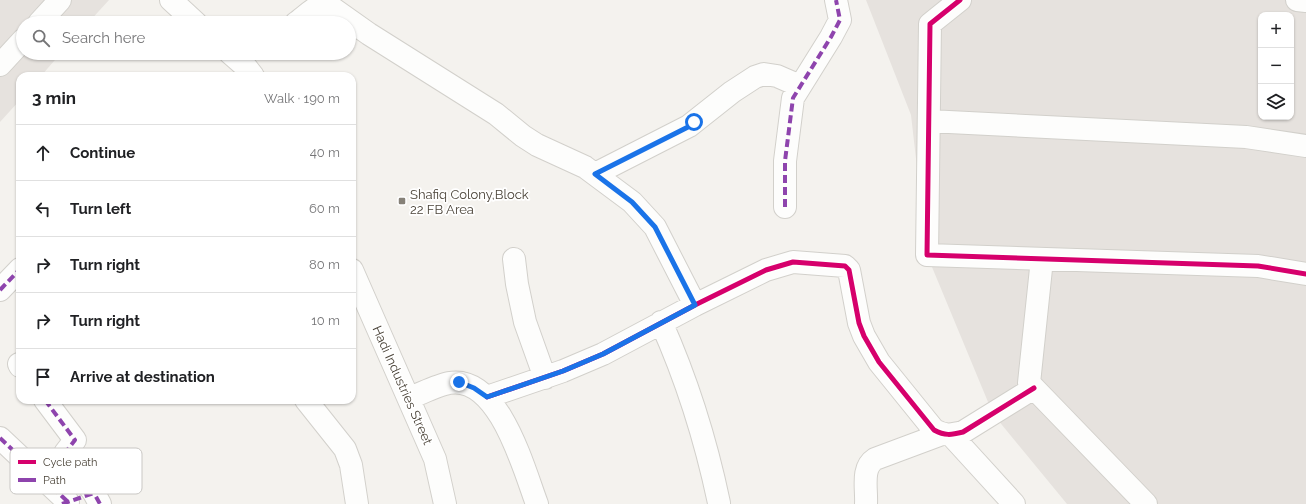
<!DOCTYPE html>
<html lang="en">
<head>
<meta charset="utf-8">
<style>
	:root { --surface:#fff; --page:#f2f2f2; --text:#202124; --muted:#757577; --line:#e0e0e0 }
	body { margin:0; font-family:Raleway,sans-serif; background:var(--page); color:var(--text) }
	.controls { position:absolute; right:12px; top:12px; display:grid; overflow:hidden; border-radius:8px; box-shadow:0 1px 3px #0004 }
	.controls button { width:36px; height:36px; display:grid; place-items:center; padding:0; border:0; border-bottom:1px solid var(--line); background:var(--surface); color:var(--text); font:20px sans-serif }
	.stop { position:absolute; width:12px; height:12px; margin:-9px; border:3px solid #1a73e8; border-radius:50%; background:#fff }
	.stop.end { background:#1a73e8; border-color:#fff; box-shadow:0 1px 4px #0008 }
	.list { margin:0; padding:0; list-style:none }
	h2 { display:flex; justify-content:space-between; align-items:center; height:52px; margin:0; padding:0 16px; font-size:17px }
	h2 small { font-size:13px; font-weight:400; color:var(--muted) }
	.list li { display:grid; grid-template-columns:26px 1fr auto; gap:12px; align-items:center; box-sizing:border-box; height:56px; padding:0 16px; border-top:1px solid var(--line) }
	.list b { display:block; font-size:15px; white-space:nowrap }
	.list em { font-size:13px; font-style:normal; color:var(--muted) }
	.icon { flex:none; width:22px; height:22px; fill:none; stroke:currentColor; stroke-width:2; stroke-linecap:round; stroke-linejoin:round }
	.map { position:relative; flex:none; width:1306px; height:504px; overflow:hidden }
	.search { position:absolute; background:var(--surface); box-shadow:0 1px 3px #0004; left:16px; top:16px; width:340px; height:44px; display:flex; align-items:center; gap:10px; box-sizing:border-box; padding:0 14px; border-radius:22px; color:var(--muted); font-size:15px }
	.panel { position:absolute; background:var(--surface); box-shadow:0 1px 3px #0004; left:16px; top:72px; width:340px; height:332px; border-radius:12px }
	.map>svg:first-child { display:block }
</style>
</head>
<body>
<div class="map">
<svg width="1306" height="504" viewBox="0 0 1306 504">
	<rect width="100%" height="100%" fill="#f4f2ee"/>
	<path fill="#e6e2de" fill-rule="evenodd" d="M0 0H109L88 23H23V53H61L41 76H20V100L0 122Z
		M866 0H1306V504H1067L993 414 927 255 911 115ZM1261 15H1291V117H1261Z"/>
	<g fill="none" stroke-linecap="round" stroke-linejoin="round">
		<defs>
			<path id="minor" d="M171 0 196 23
				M960 0 930 24 927 255 1258 266 1306 274
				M1297 0 1306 1
				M39 23 60 0
				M296 23C305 17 317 3 328 5L369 34 496 114 523 136 537 145 585 167 632 202 655 227 695 305
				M230 53 246 67 253 76
				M0 65 23 40
				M929 121 1246 137 1306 146
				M595 174 689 126 732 92 755 77 764 74 777 76 800 86
				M785 207V161L793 98 831 37 840 20 836 0
				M514 259 517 284 525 322 545 378
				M1042 259 1029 383 1146 504
				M352 270 435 459 445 504
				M0 290 20 269
				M661 322C687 380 706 441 719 503
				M19 364 20 366
				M487 397 563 371 603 354 695 305 766 270 793 262 845 266 849 270 859 323 864 336 879 362 934 430C945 436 951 435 963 432L1034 388
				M409 398C420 394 438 385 449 383 499 374 524 470 537 504
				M45 400 75 440 65 453 94 493 100 504
				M306 400 345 449 351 465 357 504
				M951 435 1014 504
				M0 438 68 502
				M866 504C867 489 861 468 875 459L942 434"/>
		</defs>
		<use href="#minor" stroke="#d2d0cb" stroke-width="24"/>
		<use href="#minor" stroke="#fdfdfc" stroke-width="22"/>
		<path stroke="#8e44ad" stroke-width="4" stroke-dasharray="8 4" stroke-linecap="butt" d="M785 207V161L793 98 831 37 840 20 836 0
			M0 290 20 269
			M19 364 20 366
			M45 400 75 440 65 453 94 493 100 504
			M0 438 68 502
			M62 504 94 493"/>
		<defs>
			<path id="cycleway" d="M960 0 930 24 927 255 1258 266 1306 274
				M487 397 563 371 603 354 695 305 766 270 793 262 845 266 849 270 859 323 864 336 879 362 934 430C945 436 951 435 963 432L1034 388"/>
		</defs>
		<use href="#cycleway" stroke="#fff" stroke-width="8"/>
		<use href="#cycleway" stroke="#d6006c" stroke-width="5"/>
	</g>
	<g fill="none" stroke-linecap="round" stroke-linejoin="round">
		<path stroke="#1a73e8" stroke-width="5" d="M459 382 474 388 487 397 563 371 603 354 695 305 655 227 632 202 595 174 690 126 694 122"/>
	</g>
	<rect fill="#868178" stroke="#fff" stroke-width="1.5" x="398" y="197" width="8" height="8" rx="2"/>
	<g text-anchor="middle" stroke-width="3.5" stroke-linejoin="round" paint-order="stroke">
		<g font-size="13" fill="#4b4439" stroke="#fff" text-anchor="start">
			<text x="410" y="199">Shafiq Colony,Block<tspan x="410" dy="15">22 FB Area</tspan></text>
		</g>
		<g font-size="13" fill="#4b4439" stroke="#fff">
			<text transform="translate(403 385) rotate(66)" y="5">Hadi Industries Street</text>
		</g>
	</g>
	<rect x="10" y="448" width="132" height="46" rx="6" fill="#fff" stroke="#c9c7c4" stroke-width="1"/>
	<rect x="18" y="460" width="18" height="4" fill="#d6006c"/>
	<rect x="18" y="478" width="18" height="4" fill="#8e44ad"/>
	<g font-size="11" fill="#4b4439">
		<text x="43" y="466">Cycle path</text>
		<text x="43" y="484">Path</text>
	</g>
</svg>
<div class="controls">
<button>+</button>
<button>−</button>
<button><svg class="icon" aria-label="layers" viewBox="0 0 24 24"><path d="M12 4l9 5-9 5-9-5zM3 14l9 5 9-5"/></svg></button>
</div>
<div class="stop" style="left:694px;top:122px"></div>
<div class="stop end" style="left:459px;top:382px"></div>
<div class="search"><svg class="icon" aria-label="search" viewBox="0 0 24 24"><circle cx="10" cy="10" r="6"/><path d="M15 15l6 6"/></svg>Search here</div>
<section class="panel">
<h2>3 min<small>Walk · 190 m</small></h2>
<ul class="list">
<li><svg class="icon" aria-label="ahead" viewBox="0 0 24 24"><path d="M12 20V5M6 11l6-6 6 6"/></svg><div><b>Continue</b></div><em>40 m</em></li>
<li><svg class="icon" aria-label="left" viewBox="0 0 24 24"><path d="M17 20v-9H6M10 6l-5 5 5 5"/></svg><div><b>Turn left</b></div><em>60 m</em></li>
<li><svg class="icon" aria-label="right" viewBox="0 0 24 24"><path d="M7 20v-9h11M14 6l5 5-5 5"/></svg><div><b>Turn right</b></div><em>80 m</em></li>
<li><svg class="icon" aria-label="right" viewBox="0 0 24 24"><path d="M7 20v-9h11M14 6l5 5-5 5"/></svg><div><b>Turn right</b></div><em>10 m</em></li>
<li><svg class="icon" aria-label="arrive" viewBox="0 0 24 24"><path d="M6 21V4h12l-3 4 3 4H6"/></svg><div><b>Arrive at destination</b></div></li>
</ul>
</section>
</div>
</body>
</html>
